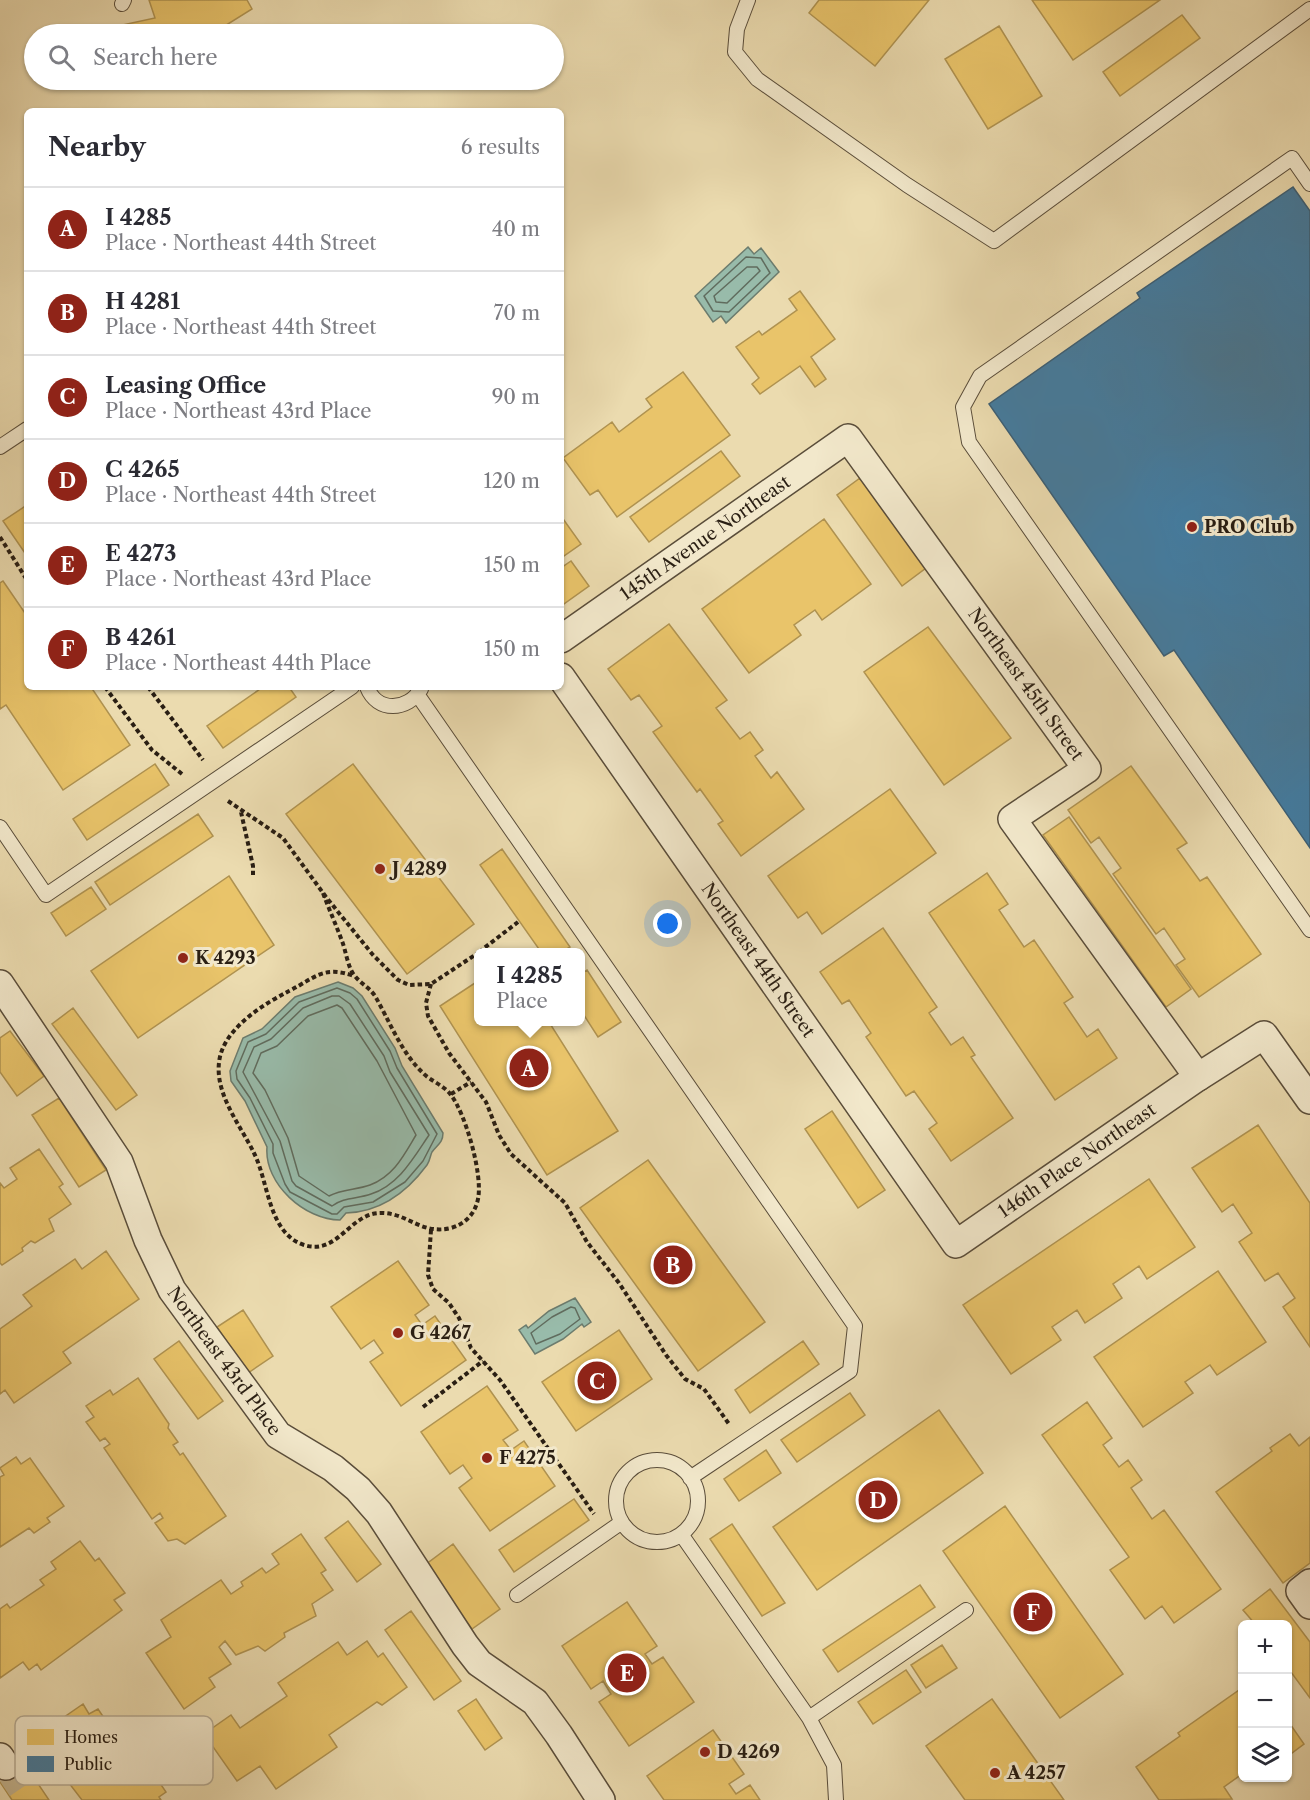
<!DOCTYPE html>
<html lang="en">
<head>
<meta charset="utf-8">
<style>
	:root { --surface:#fff; --page:#f7f7f7; --text:#2b2b33; --muted:#7c7c81; --line:#e1e1e2; --accent:#8f2418 }
	body { margin:0; font-family:"Libre Caslon Text",serif; background:var(--page); color:var(--text) }
	.controls { position:absolute; right:18px; bottom:18px; display:grid; overflow:hidden; border-radius:9px; box-shadow:0 2px 4px #0004 }
	.controls button { width:54px; height:54px; display:grid; place-items:center; padding:0; border:0; border-bottom:2px solid var(--line); background:var(--surface); color:var(--text); font:30px sans-serif }
	.you { position:absolute; left:668px; top:924px; width:21px; height:21px; margin:-15px; border:4px solid #fff; border-radius:50%; background:#1a73e8; box-shadow:0 0 0 9px #1a73e833 }
	.badge { display:grid; place-items:center; width:39px; height:39px; border-radius:50%; background:var(--accent); color:#fff; font-size:20px; font-weight:700 }
	.pin { position:absolute; translate:-50% -50%; border:3px solid #fff; box-shadow:0 2px 6px #0006 }
	.popup { position:absolute; left:474px; top:948px; width:111px; height:78px; box-sizing:border-box; display:grid; place-content:center; border-radius:9px; background:var(--surface); filter:drop-shadow(0 2px 4px #0005); font-size:20px; white-space:nowrap; color:var(--muted) }
	.popup b { font-size:22px; color:var(--text) }
	.popup::after { content:''; position:absolute; left:50%; top:100%; margin-left:-12px; border:12px solid transparent; border-top-color:var(--surface) }
	.list { margin:0; padding:0; list-style:none }
	h2 { display:flex; justify-content:space-between; align-items:center; height:78px; margin:0; padding:0 24px; font-size:26px }
	h2 small { font-size:20px; font-weight:400; color:var(--muted) }
	.list li { display:grid; grid-template-columns:39px 1fr auto; gap:18px; align-items:center; box-sizing:border-box; height:84px; padding:0 24px; border-top:2px solid var(--line) }
	.list b { display:block; font-size:22px; white-space:nowrap }
	.list p { margin:0; font-size:20px; white-space:nowrap; color:var(--muted) }
	.list em { font-size:20px; font-style:normal; color:var(--muted) }
	.icon { flex:none; width:33px; height:33px; fill:none; stroke:currentColor; stroke-width:2; stroke-linecap:round; stroke-linejoin:round }
	.map { position:relative; flex:none; width:1310px; height:1800px; overflow:hidden }
	.search { position:absolute; background:var(--surface); box-shadow:0 2px 4px #0004; left:24px; top:24px; width:540px; height:66px; display:flex; align-items:center; gap:15px; box-sizing:border-box; padding:0 21px; border-radius:33px; color:var(--muted); font-size:22px }
	.panel { position:absolute; background:var(--surface); box-shadow:0 2px 4px #0004; left:24px; top:108px; width:540px; height:582px; border-radius:9px }
	.map>svg:first-child { display:block }
</style>
</head>
<body>
<div class="map">
<svg width="1310" height="1800" viewBox="0 0 1310 1800">
	<rect width="100%" height="100%" fill="#ebdbaf"/>
	<filter id="stains"><feTurbulence type="fractalNoise" baseFrequency=".00333" numOctaves="4"/><feColorMatrix values="0 0 0 0 .2 0 0 0 0 .09 0 0 0 0 .02 0 0 0 .5 -.17"/></filter>
	<radialGradient id="worn" r=".72"><stop offset=".6" stop-color="#630" stop-opacity="0"/><stop offset="1" stop-color="#630" stop-opacity=".3"/></radialGradient>
	<path fill="#98bbaa" stroke="#6c7c6e" stroke-width="1.5" d="M748 247 754 254 761 248 779 272 726 323 721 316 713 322 695 296Z
		M338 982 353 988 362 996 395 1048 402 1066 443 1133C443 1143 437 1145 432 1152 430 1156 430 1161 427 1165 407 1192 380 1212 346 1213L340 1220C305 1220 264 1184 267 1147L245 1101 231 1081 230 1071 243 1038 262 1029 295 997Z
		M575 1298 591 1322 584 1327 582 1324 563 1339 535 1354 519 1330 526 1325 528 1328 549 1311Z"/>
	<path fill="#e9c46a" stroke="#af9250" stroke-width="1.5" d="M149 0H247L252 9 212 34H81L155 18Z
		M819 0H929L875 66 809 13Z
		M1032 0H1160L1073 60Z
		M1182 15 1200 38 1120 96 1103 72Z
		M999 26 1042 96 988 129 945 59Z
		M800 291 835 339 811 357 826 379 815 387 800 366 760 394 752 384 759 378 736 347 759 331 762 335 797 310 789 299Z
		M683 372 730 435 617 517 598 490 590 495 563 458 612 422 619 432 652 407 646 399Z
		M721 451 740 476 649 542 630 517Z
		M860 478 926 568 902 586 837 495Z
		M27 505V556L3 521Z
		M561 516 581 544 561 558Z
		M824 519 871 584 822 620 815 610 794 625 801 635 749 673 702 609Z
		M571 561 589 586 561 606V568Z
		M3 581 27 616V687H91L130 745 63 790 6 705 0 709V583Z
		M669 624 727 700 716 708 740 739 750 732 763 750 755 756 771 778 777 772 804 809 741 856 718 824 723 821 700 789 697 792 653 732 662 726 639 695 631 700 608 669Z
		M928 627 1011 738 944 785 864 672Z
		M263 687H289L296 697 223 748 207 726Z
		M155 764 169 785 87 840 73 819Z
		M353 764 474 924 407 974 286 814Z
		M1131 766 1187 843 1177 849 1200 881 1207 877 1261 954 1199 997 1176 965 1185 959 1164 928 1156 934 1113 874 1121 868 1099 837 1091 843 1068 810Z
		M890 789 936 853 822 934 807 912 798 918 768 876Z
		M198 814 213 836 110 905 95 882Z
		M1069 817 1191 989 1166 1007 1043 835Z
		M502 849 570 947 562 952H541L480 865Z
		M987 873 1008 904 999 910 1024 947 1034 940 1073 997 1064 1003 1087 1037 1098 1029 1117 1058 1055 1100 929 913Z
		M229 876 274 945 138 1038 91 971Z
		M91 887 106 909 66 936 51 913Z
		M883 928 937 1007 929 1013 951 1045 963 1037 975 1055 971 1057 1013 1118 951 1161 929 1129 937 1123 914 1091 906 1096 866 1037 871 1033 849 1000 842 1004 820 972Z
		M587 970 621 1022 598 1037 580 1009V975Z
		M478 981V1022H549L618 1131 547 1175 440 1006Z
		M73 1008 137 1095 116 1110 52 1024Z
		M10 1031 44 1076 17 1096 0 1072V1038Z
		M59 1098 106 1170 79 1187 32 1115Z
		M832 1111 885 1190 858 1208 805 1129Z
		M1258 1125 1310 1203V1347L1283 1307 1295 1298 1278 1273 1265 1281 1239 1242 1252 1233 1233 1204 1222 1212 1192 1168Z
		M39 1149 63 1184 59 1187 71 1204 49 1219 54 1231 35 1243 31 1241 22 1248 23 1251 2 1265 0 1263V1183L4 1188 17 1179 10 1168Z
		M648 1160 765 1322 698 1371 580 1208Z
		M1149 1179 1195 1247 1147 1279 1139 1266 1113 1284 1122 1298 1085 1323 1077 1310 1052 1327 1061 1340 1011 1374 963 1305Z
		M106 1251 139 1299 63 1352 71 1363 14 1403 5 1390 0 1394V1329L32 1306 23 1295 75 1259 82 1269Z
		M398 1261 429 1305 415 1315 422 1325 435 1316 466 1360 401 1406 370 1362 383 1353 374 1340 361 1349 331 1307Z
		M1218 1271 1266 1342 1217 1375 1210 1365 1185 1382 1193 1393 1143 1427 1094 1357Z
		M243 1310 273 1356 248 1373 217 1327Z
		M619 1330 652 1379 576 1431 542 1382Z
		M179 1341 223 1401 198 1419 154 1359Z
		M803 1341 819 1364 750 1413 735 1390Z
		M138 1378 169 1424 168 1428 178 1442 173 1445 180 1455 183 1453 226 1516 185 1544 177 1539 168 1541 155 1523 163 1518 160 1513 152 1519 104 1448 110 1444 105 1438 100 1441 86 1422 94 1417 86 1406 110 1390 113 1395Z
		M487 1386 518 1430 503 1440 511 1450 524 1441 555 1486 490 1531 459 1488 472 1478 463 1465 450 1474 421 1432Z
		M850 1393 865 1415 797 1462 781 1440Z
		M1087 1402 1112 1438 1103 1445 1119 1467 1128 1460 1142 1480 1131 1488 1152 1519 1164 1510 1221 1589 1174 1623 1162 1606 1145 1619 1110 1570 1129 1557 1042 1435Z
		M939 1410 983 1473 817 1590 773 1527Z
		M1290 1434 1299 1446 1310 1437V1563L1283 1583 1216 1492 1272 1451 1270 1448Z
		M766 1450 781 1473 739 1501 724 1479Z
		M16 1457 21 1464 30 1458 64 1506 47 1518 50 1522 34 1533 29 1528 0 1547V1477L4 1475 0 1468Z
		M574 1499 589 1520 514 1572 499 1550Z
		M1005 1506 1123 1674 1060 1718 943 1551Z
		M348 1521 381 1564 357 1582 325 1538Z
		M732 1524 785 1603 762 1616 710 1539Z
		M301 1534 326 1570 321 1573 333 1590 312 1604 316 1616 284 1633 285 1637 265 1651 258 1646 236 1655 225 1641 219 1647 231 1664 209 1678 215 1687 184 1709 146 1653 171 1637 161 1620 221 1580 231 1594 243 1586 241 1582 262 1568 266 1573 279 1564 272 1554Z
		M80 1541 95 1561 99 1558 125 1593 114 1600 122 1610 41 1670 37 1664 29 1670 23 1662 0 1678V1609L7 1604 10 1608 44 1585 40 1580 56 1569 51 1562Z
		M453 1544 500 1609 472 1629 425 1565Z
		M920 1585 935 1607 838 1672 823 1650Z
		M1270 1589 1310 1642V1698L1288 1668V1624H1255L1243 1610Z
		M627 1602 657 1646 645 1654 652 1664 663 1657 694 1702 629 1746 599 1702 611 1694 603 1681 591 1689 562 1646Z
		M411 1611 461 1681 434 1700 385 1630Z
		M367 1641 378 1657 383 1653 407 1687 382 1705 377 1702 329 1735 337 1747 276 1789 260 1766 237 1781 204 1734 231 1715 240 1728 287 1696 278 1683 338 1642 347 1655Z
		M942 1645 957 1668 926 1688 911 1665Z
		M906 1670 921 1692 873 1724 858 1702Z
		M1242 1688V1774L1224 1787 1232 1799 1159 1800 1136 1767 1180 1736 1178 1733Z
		M476 1699 502 1738 485 1750 458 1711Z
		M992 1699 1064 1800H965L926 1746Z
		M83 1704 89 1714 98 1709 121 1743 124 1742 137 1760 139 1758 145 1770 149 1767 166 1792 159 1797 161 1800H82L62 1774 51 1781 40 1765 46 1762 36 1747 65 1727 60 1720Z
		M1288 1721 1304 1744 1288 1756Z
		M713 1730 744 1774 729 1784 736 1794 750 1785 760 1800H664L647 1776Z
		M20 1757 49 1800H12L0 1782V1770Z"/>
	<path fill="#457b9d" stroke="#3d5f74" stroke-width="1.5" d="M1293 187 1310 211V848L1174 650 1164 656 989 404 1140 298 1137 293Z"/>
	<g fill="none" stroke-linecap="round" stroke-linejoin="round">
		<path stroke="#606c5e" stroke-width="1.5" d="M746 257 761 258 770 273 729 312 713 311 704 296Z
			M747 267H757L760 271 727 303 716 302 714 296Z
			M337 988 350 993 357 999 390 1051 397 1068 437 1134 423 1161 405 1182 373 1202 344 1207 337 1214H332L290 1192 285 1184 273 1153V1144L250 1098 237 1079 236 1071 248 1042 266 1034 299 1002Z
			M332 996H339L350 1004 384 1056 390 1072 429 1135C414 1157 399 1185 371 1194 357 1199 344 1197 332 1206L296 1186 292 1181 280 1141 243 1072 254 1047 271 1039 303 1008Z
			M337 1005 342 1008 377 1061 416 1135C404 1155 394 1176 370 1185 356 1190 342 1189 329 1196L299 1176 288 1138 265 1090 253 1073 261 1053 277 1046 308 1016Z
			M571 1307 575 1308 580 1319 560 1334 536 1344 531 1333 552 1317Z"/>
		<path stroke="#c4b590" stroke-width="27" stroke-dasharray="27 14" stroke-linecap="butt" d="M6 1766 29 1800"/>
		<defs>
			<path id="service" d="M748 0 737 29 735 52 757 79 907 185 994 241 1310 9
				M122 4 124 0
				M1310 184 1292 158 980 376 963 407 969 442 1310 930
				M0 447 27 429
				M367 687C377 713 408 711 421 689
				M417 694 855 1326 850 1371 690 1478
				M0 827 46 895 352 687
				M616 1501a41 41 0 1 1 82 0a41 41 0 1 1-82 0Z
				M681 1534 809 1718 834 1765 836 1800
				M517 1595 622 1522
				M809 1718 966 1610"/>
			<g id="minor">
				<path id="s1" d="M561 639 848 438 1087 769 1012 819 1198 1077 1264 1035 1310 1100"/>
				<path id="s2" d="M561 677 956 1244 1198 1077"/>
				<path id="s3" d="M0 984 119 1162 148 1240 172 1290 278 1435 333 1468 358 1489 379 1513 465 1645 479 1663 535 1702 559 1735 601 1800"/>
				<path d="M1310 1583 1300 1591 1310 1605"/>
				<path d="M0 1757 6 1766"/>
			</g>
		</defs>
		<use href="#service" stroke="#5a4d3a" stroke-width="16"/>
		<use href="#minor" stroke="#5a4d3a" stroke-width="30"/>
		<path stroke="#291e13" stroke-width="4" stroke-dasharray="4.5 3" stroke-linecap="butt" d="M0 537 27 580
			M105 687 152 750 182 774
			M148 687 203 760
			M228 801 283 838 326 897 373 955 398 980 409 985 431 984 478 953
			M241 812 253 866V875
			M323 893C329 909 336 925 342 941 346 951 348 969 355 976 361 984 369 987 375 996 389 1020 401 1052 422 1072 430 1081 444 1085 451 1095 466 1115 483 1175 478 1199 475 1214 465 1224 451 1228 421 1235 409 1214 383 1213 350 1211 339 1256 304 1245 268 1233 269 1183 254 1153 240 1124 210 1089 221 1053 230 1025 264 1004 289 991 315 978 323 965 354 976
			M479 952 518 922
			M431 984 426 1003 428 1016 449 1053 486 1102 499 1135 511 1154 565 1203 587 1242 619 1283 666 1355 685 1379 704 1389 729 1424
			M451 1094 471 1082
			M431 1230 428 1275 433 1289 449 1303 459 1318 471 1348 500 1380 594 1514
			M423 1407 483 1361"/>
		<use href="#service" stroke="#f2e8cb" stroke-width="14"/>
		<use href="#minor" stroke="#f2e8cb" stroke-width="27"/>
	</g>
	<g fill="#8f2418" stroke="#f2e8cb" stroke-width="2">
		<circle cx="1192" cy="527" r="6"/>
		<circle cx="380" cy="869" r="6"/>
		<circle cx="183" cy="958" r="6"/>
		<circle cx="398" cy="1333" r="6"/>
		<circle cx="487" cy="1458" r="6"/>
		<circle cx="705" cy="1752" r="6"/>
		<circle cx="995" cy="1773" r="6"/>
	</g>
	<g text-anchor="middle" stroke-width="6" stroke-linejoin="round" paint-order="stroke">
		<g font-size="18" font-weight="bold" fill="#291e13" stroke="#f2e8cb" text-anchor="start">
			<text x="1204" y="533">PRO Club</text>
			<text x="392" y="875">J 4289</text>
			<text x="195" y="964">K 4293</text>
			<text x="410" y="1339">G 4267</text>
			<text x="499" y="1464">F 4275</text>
			<text x="717" y="1758">D 4269</text>
			<text x="1007" y="1779">A 4257</text>
		</g>
		<g font-size="18" fill="#291e13" stroke="#f2e8cb">
			<text dy="6" stroke="none"><textPath href="#s1" startOffset="176">145th Avenue Northeast</textPath></text>
			<text dy="6" stroke="none"><textPath href="#s1" startOffset="654">Northeast 45th Street</textPath></text>
			<text dy="6" stroke="none"><textPath href="#s2" startOffset="345">Northeast 44th Street</textPath></text>
			<text dy="6" stroke="none"><textPath href="#s2" startOffset="838">146th Place Northeast</textPath></text>
			<text dy="6" stroke="none"><textPath href="#s3" startOffset="441">Northeast 43rd Place</textPath></text>
		</g>
	</g>
	<rect x="15" y="1716" width="198" height="69" rx="9" fill="#f2e8cb" stroke="#b6ab94" stroke-width="1.5"/>
	<rect x="27" y="1729" width="27" height="16" fill="#e9c46a"/>
	<rect x="27" y="1756" width="27" height="16" fill="#457b9d"/>
	<g font-size="16" fill="#291e13">
		<text x="64" y="1743">Homes</text>
		<text x="64" y="1770">Public</text>
	</g>
	<rect width="100%" height="100%" filter="url(#stains)"/>
	<rect width="100%" height="100%" fill="url(#worn)"/>
</svg>
<div class="controls">
<button>+</button>
<button>−</button>
<button><svg class="icon" aria-label="layers" viewBox="0 0 24 24"><path d="M12 4l9 5-9 5-9-5zM3 14l9 5 9-5"/></svg></button>
</div>
<div class="you"></div>
<div class="pin badge" style="left:529px;top:1068px">A</div>
<div class="popup"><b>I 4285</b>Place</div>
<div class="pin badge" style="left:673px;top:1265px">B</div>
<div class="pin badge" style="left:597px;top:1381px">C</div>
<div class="pin badge" style="left:878px;top:1500px">D</div>
<div class="pin badge" style="left:627px;top:1673px">E</div>
<div class="pin badge" style="left:1033px;top:1612px">F</div>
<div class="search"><svg class="icon" aria-label="search" viewBox="0 0 24 24"><circle cx="10" cy="10" r="6"/><path d="M15 15l6 6"/></svg>Search here</div>
<section class="panel">
<h2>Nearby<small>6 results</small></h2>
<ul class="list">
<li><span class="badge">A</span><div><b>I 4285</b><p>Place · Northeast 44th Street</p></div><em>40 m</em></li>
<li><span class="badge">B</span><div><b>H 4281</b><p>Place · Northeast 44th Street</p></div><em>70 m</em></li>
<li><span class="badge">C</span><div><b>Leasing Office</b><p>Place · Northeast 43rd Place</p></div><em>90 m</em></li>
<li><span class="badge">D</span><div><b>C 4265</b><p>Place · Northeast 44th Street</p></div><em>120 m</em></li>
<li><span class="badge">E</span><div><b>E 4273</b><p>Place · Northeast 43rd Place</p></div><em>150 m</em></li>
<li><span class="badge">F</span><div><b>B 4261</b><p>Place · Northeast 44th Place</p></div><em>150 m</em></li>
</ul>
</section>
</div>
</body>
</html>
